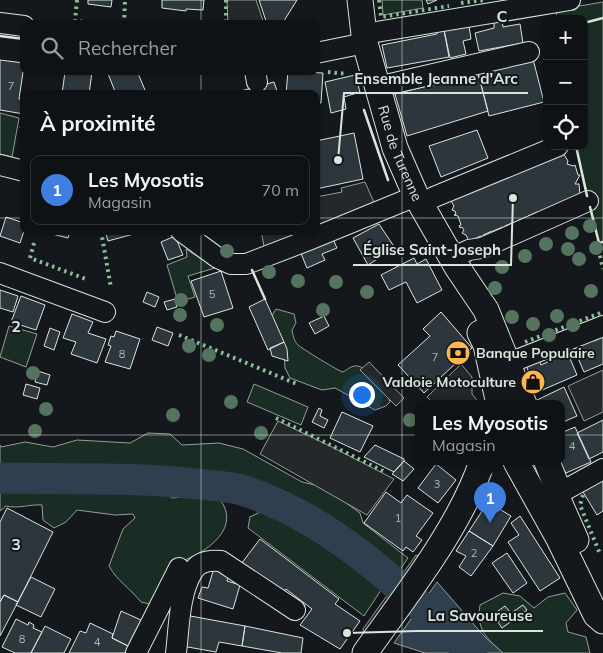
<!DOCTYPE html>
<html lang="fr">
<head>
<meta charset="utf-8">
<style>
	:root { --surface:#0f1215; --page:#181b1e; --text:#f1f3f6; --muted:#9b9ea0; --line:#2f3234; --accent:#ffb74d }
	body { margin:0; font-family:Mulish,sans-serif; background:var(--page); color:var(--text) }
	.controls { position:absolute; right:15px; top:15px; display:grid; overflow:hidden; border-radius:10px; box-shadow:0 1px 4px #0004 }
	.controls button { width:45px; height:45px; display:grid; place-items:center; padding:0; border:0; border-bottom:1px solid var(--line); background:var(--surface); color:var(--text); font:25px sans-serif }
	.you { position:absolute; left:361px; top:394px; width:18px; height:18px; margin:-12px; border:4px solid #fff; border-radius:50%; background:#1a73e8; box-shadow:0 0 0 8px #1a73e833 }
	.badge { display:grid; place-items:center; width:32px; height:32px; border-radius:50%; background:var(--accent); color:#fff; font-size:16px; font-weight:700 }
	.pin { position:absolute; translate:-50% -41px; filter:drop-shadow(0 1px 2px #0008) }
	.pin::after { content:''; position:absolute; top:26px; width:18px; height:15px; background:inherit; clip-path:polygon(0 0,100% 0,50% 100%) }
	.popup { position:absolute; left:415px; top:400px; width:150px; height:65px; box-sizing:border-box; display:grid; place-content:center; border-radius:10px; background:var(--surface); filter:drop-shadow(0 1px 4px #0005); font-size:16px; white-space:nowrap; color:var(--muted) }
	.popup b { font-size:19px; color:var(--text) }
	.popup::after { content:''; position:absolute; left:50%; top:100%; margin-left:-10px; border:10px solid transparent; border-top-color:var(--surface) }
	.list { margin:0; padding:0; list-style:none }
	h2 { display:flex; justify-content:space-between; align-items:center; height:65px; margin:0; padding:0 20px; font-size:21px }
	h2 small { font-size:16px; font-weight:400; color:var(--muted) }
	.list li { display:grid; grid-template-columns:32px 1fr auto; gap:15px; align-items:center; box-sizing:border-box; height:70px; margin:0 10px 10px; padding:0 10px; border:1px solid var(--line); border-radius:10px }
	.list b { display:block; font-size:19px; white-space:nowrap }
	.list p { margin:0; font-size:16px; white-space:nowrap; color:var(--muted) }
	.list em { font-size:16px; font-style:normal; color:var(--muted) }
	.icon { flex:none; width:28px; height:28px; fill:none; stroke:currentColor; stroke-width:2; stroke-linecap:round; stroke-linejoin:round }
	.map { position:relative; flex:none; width:603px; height:653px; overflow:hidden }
	.search { position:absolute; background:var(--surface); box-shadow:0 1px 4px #0004; left:20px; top:20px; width:300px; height:55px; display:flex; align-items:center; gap:12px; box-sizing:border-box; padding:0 18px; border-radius:10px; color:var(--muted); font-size:19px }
	.panel { position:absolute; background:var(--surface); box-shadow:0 1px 4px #0004; left:20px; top:90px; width:300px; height:145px; border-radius:10px }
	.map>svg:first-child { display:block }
</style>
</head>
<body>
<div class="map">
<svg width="603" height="653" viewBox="0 0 603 653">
	<rect width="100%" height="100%" fill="#14181c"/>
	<path fill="#1a2d24" stroke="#939e99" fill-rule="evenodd" d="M382 0H422L423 8 383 15Z
		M603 2V242L599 243 576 146H584V19H557L556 10Z
		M0 113 19 118 12 157 0 154Z
		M186 249 215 268 188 276 195 297 178 302 167 265 187 257Z
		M276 309 294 314 296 323 292 330C293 335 294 341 298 345 301 348 340 372 343 372 348 369 352 365 358 366 370 369 387 391 390 402L386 406 375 410 335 388 322 390 290 378 285 368 284 354 270 319Z
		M9 326 37 334 26 367 0 357Z
		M254 384 308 407 301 425 247 402Z
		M148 433 170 434 182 445 219 443 243 449 302 482 324 487 360 513 363 523 408 558 399 571 387 566 361 537 309 506 272 496 261 486 249 480 220 482 201 475 180 480 145 476 117 487 158 491 173 498 195 495 221 501C242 531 200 557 175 563L154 605 141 602C131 589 117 581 109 566L123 529 135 518 133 514 115 515 77 510 66 522 54 528 43 520 42 505C30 504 19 509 6 506L0 511V481L14 477 0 468V445L1 447 25 442 53 447 77 440 130 443ZM27 481H28L67 484 39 493 28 486Z
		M264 510C313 524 345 555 381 590L364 616 248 528 250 517Z
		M503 593 520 596 534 608 548 597 565 593 577 610 566 623 568 632 586 637 590 653H503C486 638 476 629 480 605Z"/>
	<path fill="#24282b" stroke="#939e99" d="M227 0H256L264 24H228Z
		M365 182 376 207 316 231V197L342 192 341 188Z
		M261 231H316L265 251Z
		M369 362 404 398 396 406 360 370Z
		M461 364 472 377V394L479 403 434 404 427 397Z
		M603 370V412L584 421 568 386Z
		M278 421 334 448 394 479 367 515 260 454Z
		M416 555 422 558 365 639 363 629Z"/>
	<path fill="#2f3f4d" stroke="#939e99" d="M0 468H1L14 477 0 481Z
		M437 582 484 636 503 653H425L394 643Z"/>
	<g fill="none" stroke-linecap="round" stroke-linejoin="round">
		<path stroke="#2f3f4d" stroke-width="31" d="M0 478C65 479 132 477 197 484 211 486 228 486 242 490 334 519 402 590 472 653"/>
	</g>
	<path fill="#2c363c" stroke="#d8e6dc" d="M88 0H112L111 7 88 4Z
		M162 0H204L203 10 186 9V11L162 8Z
		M259 0H297L282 24H267Z
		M426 0H437L428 4Z
		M502 20 503 27 520 24 523 43 479 51 475 33 494 28V21Z
		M469 26 471 39 463 41 466 54 450 58 444 30Z
		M444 30 449 57 387 68 382 45 437 34V32Z
		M533 59 544 102 489 116 478 73Z
		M0 60 24 63 25 71 23 72 19 99 24 100V114L0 110Z
		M61 71 92 72 89 94H62L65 72Z
		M107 71H137L145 90 136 94H116Z
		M288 71 323 73 321 103H316V94H286Z
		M478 73 488 111 407 136 395 94Z
		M355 75 360 92 344 97 346 109 331 113 325 82Z
		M274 82 278 94H237V92Z
		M23 114H24V129L20 128Z
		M477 130 488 158 441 177 429 146Z
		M354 133 363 179 316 189V141Z
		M563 153 568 161 567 164 573 166 575 165 578 175H580L575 184H579L580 195 538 215 537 212 528 216 529 219 526 217 517 221 518 224 514 222 505 226 504 229 503 227 493 231 494 233 492 231 483 235 484 238 481 236 466 242 468 239 466 235 462 233 464 230 462 227 460 228 459 226 461 225 458 216 454 215 456 214 455 211 452 210 454 206 451 201 449 200Z
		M6 217 24 223V231L20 243 0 236Z
		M379 224 395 248 368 265 353 238Z
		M40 231H70L68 238Z
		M105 231H145L108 241Z
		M175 236 183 255 168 260 161 242Z
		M332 237 337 248 322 254 325 260 307 268 300 251Z
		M414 258 417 264 426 259 442 290 417 303 406 282 389 290 381 275Z
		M221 271 233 308 204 317 191 281Z
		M0 290 18 296 13 312 0 308Z
		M147 292 159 297 155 307 143 302Z
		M21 296 45 305 36 330 11 322Z
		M175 299 177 307 167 310 164 302Z
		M265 299 284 342 268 350 249 307Z
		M441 312 472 348 424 393 398 365 430 336 423 329Z
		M72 314 93 322 88 333 106 339 97 363 71 354 76 342 63 338Z
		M324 316 329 326 315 334 309 323Z
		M157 327 173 333 168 346 152 340Z
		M50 328 60 332 54 350 44 346Z
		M116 331 140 339 130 369 105 362 111 346 108 345 111 336 114 337Z
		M603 337V364L584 372 574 349 593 338 594 341Z
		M284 342 287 349 288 361 272 356 270 348Z
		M566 349 577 375 533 394 524 379 529 373 526 365 539 360 541 365 556 358 554 354Z
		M38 371 50 375 47 385 35 382Z
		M26 384 40 388 37 399 23 395Z
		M564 387 577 416 561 423V404H540L537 400Z
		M319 408 322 410 320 416 328 420 324 428 312 422Z
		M342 412 373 426 360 452 330 438Z
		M603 420V452L589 459 577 433Z
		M575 427 591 462 566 473 558 462H561V433Z
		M375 445 404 459V461L394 472 364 457Z
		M404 461 414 469 403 481 392 474Z
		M436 464 456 480 438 503 418 488Z
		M603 480V511L597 515 583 492Z
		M386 492 401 503 407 495 433 513 416 536 422 540 413 552 406 547 403 551 364 523Z
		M488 502 511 516 493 546 469 531Z
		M7 508 53 532 18 602 4 595 0 602V522Z
		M520 516 560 578 540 591 508 542 519 535 511 523Z
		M469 531 493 546 471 576 459 567 466 556 456 551Z
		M260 539 339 599 335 604 360 621 340 649 300 625 312 609 286 589 281 595 241 564Z
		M507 553 527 583 513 593 492 563Z
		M214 568 230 572 227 581 240 585 233 609 198 598 202 587 208 588Z
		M31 577 55 589 41 617 16 605Z
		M4 595 18 602 0 636V602Z
		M523 605 527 610 502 628 498 622Z
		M505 606 510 612 499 620 494 614Z
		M121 611 141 620 128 646 112 638Z
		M185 615 245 626 242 646 219 642 216 652 182 646Z
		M16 619 28 625 29 622 34 625 33 628 42 632 31 653H15L2 647Z
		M90 623 113 634 112 638 128 646 125 653H69L80 631 86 633Z
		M45 626 71 639 64 653H31Z
		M245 626 303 638 301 653H282L242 646Z"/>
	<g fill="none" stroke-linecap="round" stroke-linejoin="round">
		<defs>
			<path id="minor" d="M0 23 24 26
				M364 34 570 0
				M316 53 365 43
				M255 71 257 82
				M377 87 529 52
				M0 165 24 171
				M421 205 434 197 558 146
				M181 231 218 258 231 264H246L306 241 416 196
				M452 258 469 250 482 248 588 201
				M0 273 105 312
				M509 363 603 326
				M556 495 603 469
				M136 653 179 568
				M176 653C179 628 179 593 193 571 199 561 211 560 221 561L295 610"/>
			<g id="major">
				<path id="s1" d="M360 0 365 43 395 148 416 196 457 267 486 310 524 404"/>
				<path d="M480 333 486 345 499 404"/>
				<path d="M516 462 559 539 596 615 603 621"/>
				<path d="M547 462 555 482 556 495 576 540"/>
				<path d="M365 653C406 595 459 529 482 462"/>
			</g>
		</defs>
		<use href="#minor" stroke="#d8e6dc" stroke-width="22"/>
		<use href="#major" stroke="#d8e6dc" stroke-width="27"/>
		<use href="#minor" stroke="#14181c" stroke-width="20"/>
		<use href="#major" stroke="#14181c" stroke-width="25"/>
		<path stroke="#8ac095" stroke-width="4" stroke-dasharray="2.5 4" stroke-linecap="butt" d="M77 0 75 21 86 22
			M226 0V24
			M379 0 381 17 449 6
			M461 3 484 0
			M124 24 125 0
			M328 72 347 74
			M101 231 111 288
			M34 243 30 258 86 279
			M597 243 603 269
			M179 335 297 384
			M525 342 603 312
			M276 418 385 472
			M583 495 580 505 600 554"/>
		<path stroke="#d8e6dc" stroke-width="2.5" d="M584 23 603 18
			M0 36 24 39
			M364 110 388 180
			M576 146 587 196
			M590 207 599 243 603 242
			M252 270 265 299"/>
	</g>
	<g fill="#55745f">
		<circle cx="590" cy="226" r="7"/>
		<circle cx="572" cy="233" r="7"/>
		<circle cx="546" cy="244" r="7"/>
		<circle cx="596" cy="248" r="7"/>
		<circle cx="568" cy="249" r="7"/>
		<circle cx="227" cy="251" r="7"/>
		<circle cx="525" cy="256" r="7"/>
		<circle cx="579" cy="259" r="7"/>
		<circle cx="502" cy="267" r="7"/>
		<circle cx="269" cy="272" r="7"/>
		<circle cx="298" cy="281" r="7"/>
		<circle cx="336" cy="282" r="7"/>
		<circle cx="495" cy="288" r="7"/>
		<circle cx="591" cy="291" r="7"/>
		<circle cx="367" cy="292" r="7"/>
		<circle cx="181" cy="300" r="7"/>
		<circle cx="323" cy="310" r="7"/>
		<circle cx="180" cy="315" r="7"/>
		<circle cx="557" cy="316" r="7"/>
		<circle cx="512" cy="317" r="7"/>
		<circle cx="533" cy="324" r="7"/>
		<circle cx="217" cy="325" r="7"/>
		<circle cx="573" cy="325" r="7"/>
		<circle cx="549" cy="335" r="7"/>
		<circle cx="189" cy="346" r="7"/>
		<circle cx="209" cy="355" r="7"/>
		<circle cx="33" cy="373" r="7"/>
		<circle cx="231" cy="402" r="7"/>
		<circle cx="46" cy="409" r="7"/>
		<circle cx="173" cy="415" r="7"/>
		<circle cx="410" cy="420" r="7"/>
		<circle cx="35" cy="431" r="7"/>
		<circle cx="261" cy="433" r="7"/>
	</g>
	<path fill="none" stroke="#d8e6dc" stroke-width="1" stroke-opacity="0.55" d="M201 0V24M402 0V653M201 71V94M0 218H24M316 218H603M201 231V653M0 435H603"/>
	<defs>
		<symbol id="bank-disc" viewBox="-11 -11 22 22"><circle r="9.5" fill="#ffb74d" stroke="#14181c"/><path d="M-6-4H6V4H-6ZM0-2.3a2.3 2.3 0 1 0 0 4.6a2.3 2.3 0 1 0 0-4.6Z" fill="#111"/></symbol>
		<symbol id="shop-disc" viewBox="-11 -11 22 22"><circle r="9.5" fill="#ffb74d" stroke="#14181c"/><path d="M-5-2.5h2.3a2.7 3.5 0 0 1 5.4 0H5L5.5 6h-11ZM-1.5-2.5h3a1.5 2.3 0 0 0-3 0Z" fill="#111"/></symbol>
	</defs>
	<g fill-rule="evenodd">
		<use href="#bank-disc" x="444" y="339" width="28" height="28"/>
		<use href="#shop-disc" x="519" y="368" width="28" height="28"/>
	</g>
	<g text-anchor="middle" stroke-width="4" stroke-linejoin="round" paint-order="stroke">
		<g font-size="11" fill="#adbab4">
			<text x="11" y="90">7</text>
			<text x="212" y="298">5</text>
			<text x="122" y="358">8</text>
			<text x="435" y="361">7</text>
			<text x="572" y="450">4</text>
			<text x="437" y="488">3</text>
			<text x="398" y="522">1</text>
			<text x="474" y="557">2</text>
			<text x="22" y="643">8</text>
			<text x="97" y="646">4</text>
		</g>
		<g font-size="14" fill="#d8e6dc" stroke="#14181c">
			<text dy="5" stroke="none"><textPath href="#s1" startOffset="159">Rue de Turenne</textPath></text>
		</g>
		<g font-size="14" font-weight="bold" fill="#d8e6dc" stroke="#14181c" text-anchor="start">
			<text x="476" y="358">Banque Populaire</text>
			<text x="516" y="387" text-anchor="end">Valdoie Motoculture</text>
		</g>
	</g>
	<g font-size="16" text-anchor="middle" font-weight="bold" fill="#d8e6dc" stroke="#14181c" stroke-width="4" stroke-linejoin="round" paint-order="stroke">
		<text x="502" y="22">C</text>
		<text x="16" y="332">2</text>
		<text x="16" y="550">3</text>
	</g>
	<path fill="none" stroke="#d8e6dc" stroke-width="2" d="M338 160L344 93H528M513 198L511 265H353M347 633L417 631H543"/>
	<g fill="#d8e6dc" stroke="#14181c" stroke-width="2">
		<circle cx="338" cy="160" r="5"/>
		<circle cx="513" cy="198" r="5"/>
		<circle cx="347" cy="633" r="5"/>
	</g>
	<g font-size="15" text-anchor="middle" font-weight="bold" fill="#d8e6dc" stroke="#14181c" stroke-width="4" stroke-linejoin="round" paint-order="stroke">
		<text x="436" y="84">Ensemble Jeanne d'Arc</text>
		<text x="432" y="255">Église Saint-Joseph</text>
		<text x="480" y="621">La Savoureuse</text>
	</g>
</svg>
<div class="controls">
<button>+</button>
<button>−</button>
<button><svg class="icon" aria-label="locate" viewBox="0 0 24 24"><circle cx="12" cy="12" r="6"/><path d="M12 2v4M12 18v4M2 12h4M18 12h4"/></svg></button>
</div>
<div class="you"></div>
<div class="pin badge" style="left:490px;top:523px;background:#3f7fe0">1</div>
<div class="popup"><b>Les Myosotis</b>Magasin</div>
<div class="search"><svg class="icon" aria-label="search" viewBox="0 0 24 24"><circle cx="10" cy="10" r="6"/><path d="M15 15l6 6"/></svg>Rechercher</div>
<section class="panel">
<h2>À proximité<small></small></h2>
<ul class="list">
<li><span class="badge" style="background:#3f7fe0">1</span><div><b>Les Myosotis</b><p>Magasin</p></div><em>70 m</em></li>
</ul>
</section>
</div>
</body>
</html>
